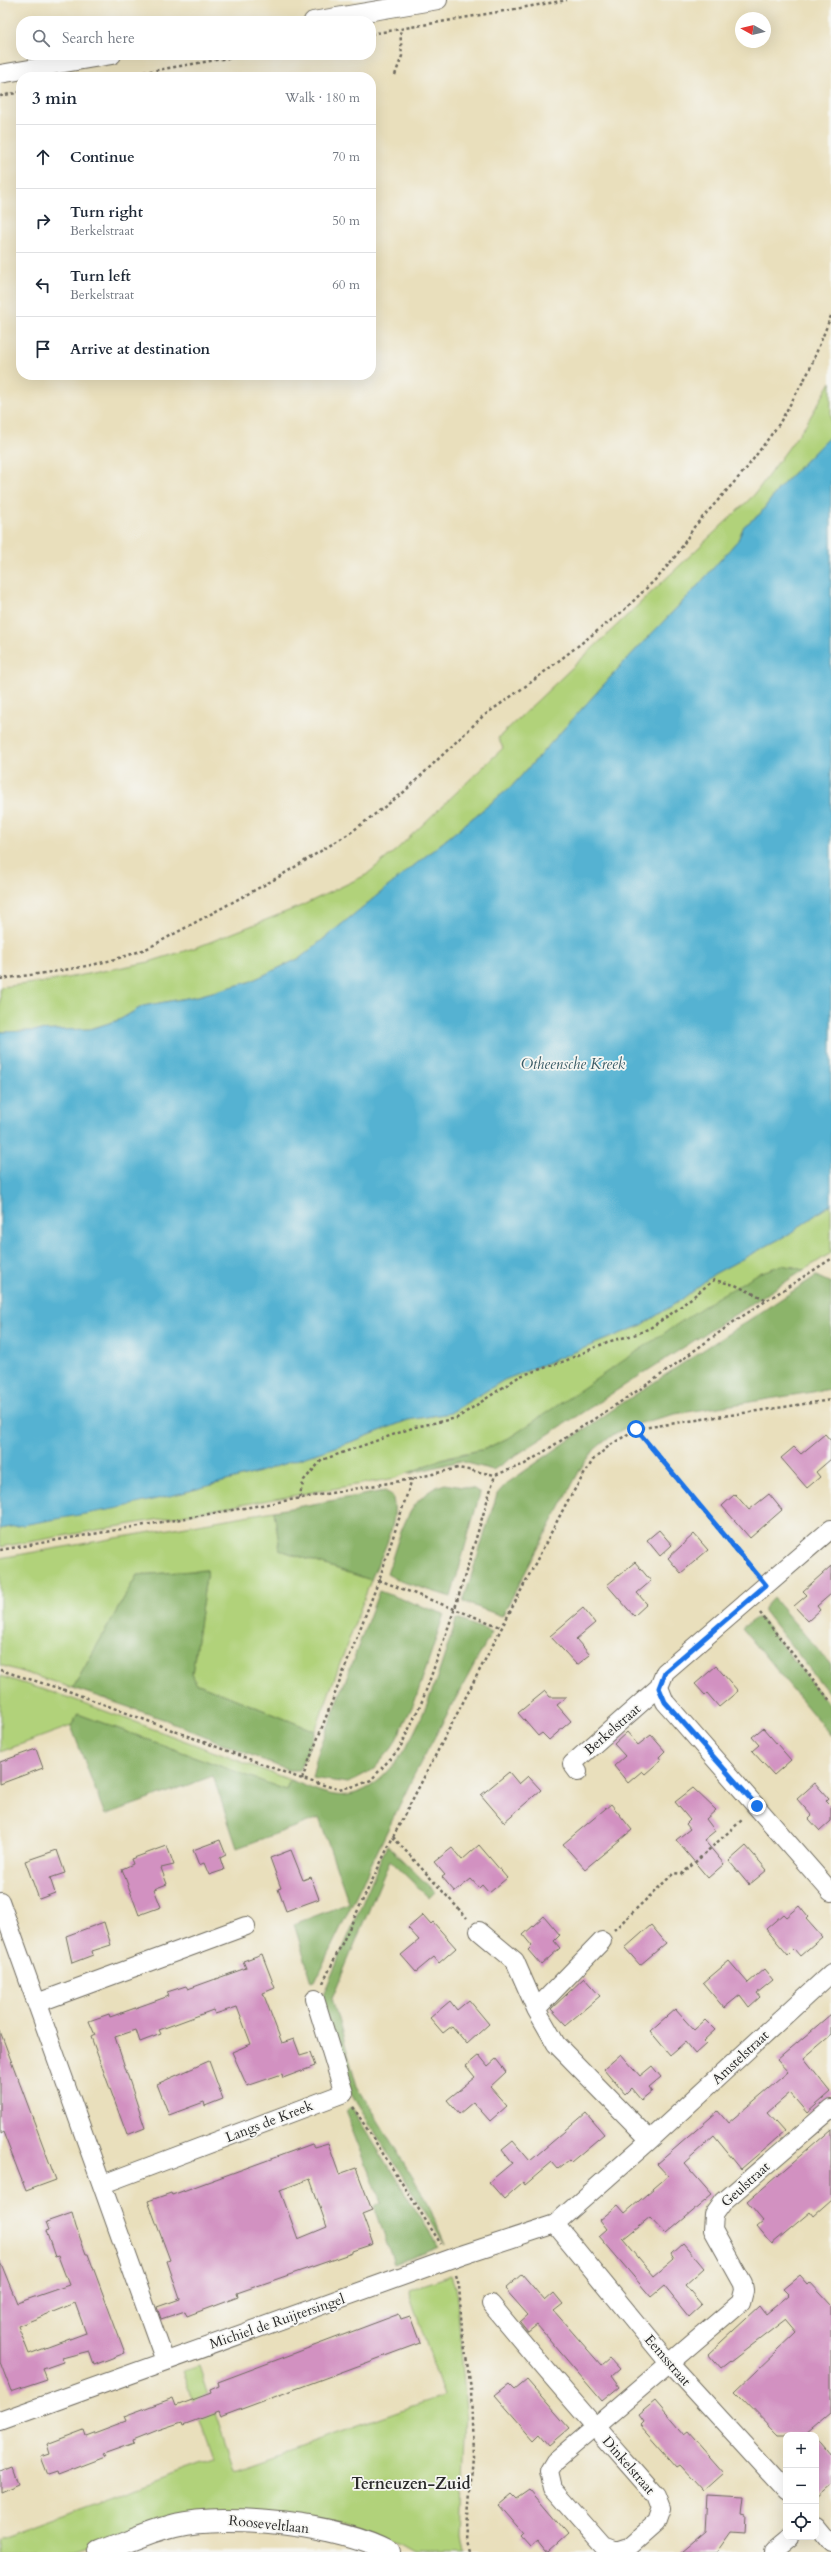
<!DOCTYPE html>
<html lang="en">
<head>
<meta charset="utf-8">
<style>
	:root { --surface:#fff; --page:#f6f6f7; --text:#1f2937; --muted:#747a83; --line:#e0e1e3 }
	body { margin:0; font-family:Cardo,serif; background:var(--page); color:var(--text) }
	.controls { position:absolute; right:12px; bottom:12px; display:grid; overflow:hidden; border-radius:8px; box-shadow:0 4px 16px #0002 }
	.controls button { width:36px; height:36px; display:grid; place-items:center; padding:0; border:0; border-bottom:1px solid var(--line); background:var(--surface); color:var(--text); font:20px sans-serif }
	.compass { position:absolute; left:735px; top:12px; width:36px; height:36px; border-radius:50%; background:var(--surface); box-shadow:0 4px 16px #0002; rotate:278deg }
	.stop { position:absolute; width:12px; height:12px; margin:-9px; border:3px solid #1a73e8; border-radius:50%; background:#fff }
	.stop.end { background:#1a73e8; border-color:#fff; box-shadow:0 1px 4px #0008 }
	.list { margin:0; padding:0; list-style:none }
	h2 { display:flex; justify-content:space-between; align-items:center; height:52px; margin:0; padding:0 16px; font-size:17px }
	h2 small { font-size:13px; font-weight:400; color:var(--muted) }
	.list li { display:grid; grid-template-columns:26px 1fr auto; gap:12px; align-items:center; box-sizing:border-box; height:64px; padding:0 16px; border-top:1px solid var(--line) }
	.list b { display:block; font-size:15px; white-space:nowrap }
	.list p { margin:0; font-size:13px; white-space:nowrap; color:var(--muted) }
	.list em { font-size:13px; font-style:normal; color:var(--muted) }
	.icon { flex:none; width:22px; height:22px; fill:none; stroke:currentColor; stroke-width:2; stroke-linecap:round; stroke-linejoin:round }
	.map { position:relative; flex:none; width:831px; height:2552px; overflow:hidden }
	.search { position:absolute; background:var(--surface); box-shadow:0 4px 16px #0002; left:16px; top:16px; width:360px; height:44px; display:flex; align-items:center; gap:10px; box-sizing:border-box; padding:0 14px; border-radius:16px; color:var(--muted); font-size:15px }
	.panel { position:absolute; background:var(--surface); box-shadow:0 4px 16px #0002; left:16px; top:72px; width:360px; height:308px; border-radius:16px }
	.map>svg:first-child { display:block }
</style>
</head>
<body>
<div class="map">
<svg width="831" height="2552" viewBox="0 0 831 2552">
	<rect width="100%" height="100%" fill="#f6f6f2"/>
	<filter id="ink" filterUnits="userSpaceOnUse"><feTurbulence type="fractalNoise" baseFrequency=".025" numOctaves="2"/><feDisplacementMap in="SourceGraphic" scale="8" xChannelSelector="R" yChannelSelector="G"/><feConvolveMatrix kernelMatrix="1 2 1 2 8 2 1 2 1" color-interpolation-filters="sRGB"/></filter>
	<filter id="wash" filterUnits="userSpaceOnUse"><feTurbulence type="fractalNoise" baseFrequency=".012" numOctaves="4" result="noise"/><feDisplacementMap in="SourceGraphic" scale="16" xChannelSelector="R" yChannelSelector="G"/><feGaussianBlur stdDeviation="0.9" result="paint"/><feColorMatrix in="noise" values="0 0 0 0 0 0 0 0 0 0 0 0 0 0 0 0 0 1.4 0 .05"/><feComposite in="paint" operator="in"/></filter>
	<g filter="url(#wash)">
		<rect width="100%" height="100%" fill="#e9dfbc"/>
		<path fill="#b1d27a" stroke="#6e7e52" d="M831 382V435L779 488 760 514 744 526 738 540 693 591 626 660 512 786 300 958 249 982 198 996 143 1006 119 1020 90 1029 0 1032V987L46 982 149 962 200 946 301 906 366 875 396 850 503 748 498 738 754 495 806 424Z
			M831 1204V1253L804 1270 791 1266 512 1436 485 1449 450 1456 395 1478 0 1547V1529L182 1493 256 1473 354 1441 408 1420 450 1413 504 1380 642 1325 681 1300 714 1274 789 1234Z
			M274 1511 280 1550 371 1580 315 1731 196 1683 192 1674 207 1570 137 1575 73 1688 0 1665V1558Z
			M0 1676 70 1698 290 1780 286 1790 78 1714 71 1726 0 1752Z
			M452 2275 456 2287 466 2411 461 2536 464 2552H412L396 2543 340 2525 166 2521 73 2552H0V2538L214 2460 183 2371 199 2366 234 2469 444 2396 408 2290Z"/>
		<path fill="#8cb46a" stroke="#5c704a" d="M782 1265 804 1270 493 1470 460 1461 408 1474 441 1459 485 1449 512 1436 716 1298 759 1273Z
			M816 1276 831 1283V1389L675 1414 629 1426 614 1434 595 1449 581 1468 502 1616 463 1602 497 1494 506 1484 618 1406Z
			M445 1484 474 1489 480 1493 451 1597 400 1581 387 1574C399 1540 406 1495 445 1484Z
			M385 1491 392 1495C401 1522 381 1555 371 1580L280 1550 274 1511Z
			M207 1570 192 1674 196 1683 315 1731 300 1770H287L166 1720 73 1688 137 1575Z
			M379 1591 444 1614 415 1701 392 1748 374 1769 348 1783 312 1778 317 1756Z
			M773 1598 831 1665V1696L764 1611V1608Z
			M756 1618H760L831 1707V1736L742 1628Z
			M457 1619 492 1632 414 1775 315 1981 312 1982 294 1924 349 1903 319 1818 237 1848 213 1776 105 1815 71 1726 78 1714 286 1790 290 1780C307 1786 329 1798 348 1795 411 1785 438 1670 457 1619Z
			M387 1845 435 1892 429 1898 390 1860 332 1998 357 2086 426 2199 445 2244 349 2091 321 2000Z
			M351 2107 439 2247 394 2264 374 2206 381 2202 345 2111Z"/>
		<path fill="#54b2d2" stroke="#406e7e" d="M831 435V1204L789 1234 714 1274 681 1300 642 1325 504 1380 450 1413 408 1420 354 1441 256 1473 182 1493 119 1508 0 1529V1032L90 1029 119 1020 143 1006 198 996 249 982 300 958 512 786 626 660 693 591 738 540 744 526 760 514 779 488Z"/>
		<g id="blocks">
			<path fill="#d291c1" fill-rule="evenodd" d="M825 1434 831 1441V1459L816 1472 820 1477 807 1488 781 1458 794 1447 801 1454Z
				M735 1494 749 1510 769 1494 782 1510 750 1538 722 1506Z
				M659 1530 672 1545 660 1556 647 1540Z
				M694 1534 708 1550 681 1573 668 1558Z
				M635 1562 651 1581 637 1593 647 1604 634 1616 607 1585Z
				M831 1566V1594L817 1606 820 1610 808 1621 794 1606 807 1595 803 1591Z
				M583 1608 595 1623 576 1639 590 1655 577 1665 550 1636Z
				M716 1666 738 1691 719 1707 707 1693 705 1695 695 1684Z
				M545 1691 550 1697H567L557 1705 571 1721 549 1740 542 1733 538 1736 518 1713Z
				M763 1728 791 1760 774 1775 752 1751 759 1745 752 1737Z
				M627 1732 638 1745 651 1735 665 1751 659 1757 661 1760 645 1774 642 1771 628 1783 614 1766 625 1756 614 1744Z
				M36 1749 43 1768 0 1784V1762Z
				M509 1772 519 1784 528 1776 541 1790 504 1822 481 1795Z
				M815 1783 828 1798 825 1801 831 1807V1821L820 1831 809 1819 812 1816 797 1799Z
				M693 1788 716 1810 706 1819 715 1831 704 1840 724 1864 708 1878 676 1840 690 1829 686 1824 690 1820 675 1802Z
				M611 1804 632 1830 585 1869 563 1844Z
				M220 1840 226 1855 220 1858 224 1870 209 1875 204 1863 199 1865 193 1850Z
				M479 1845 507 1878 489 1893 482 1885 479 1888 471 1879 455 1892 442 1877 445 1875 434 1862 452 1848 462 1860Z
				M167 1846 174 1865 161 1868 167 1884 154 1889 161 1907 139 1915 122 1869 133 1864 131 1859Z
				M746 1846 767 1870 749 1885 729 1861Z
				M57 1850 65 1873 50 1878 55 1893 39 1899 25 1861Z
				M291 1850 303 1880 311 1877 319 1899 286 1911 278 1889 281 1888 270 1858Z
				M799 1906 808 1917 806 1919 822 1937 800 1956 794 1949 788 1955 766 1929 783 1914 786 1917Z
				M423 1915 431 1924 433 1922 456 1948 439 1963 434 1957 416 1972 401 1955 419 1940 408 1928Z
				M544 1916 560 1935 554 1941 560 1948 541 1965 528 1950 532 1946 523 1935Z
				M104 1922 111 1945 92 1951 93 1955 72 1963 66 1936Z
				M651 1925 666 1943 640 1965 625 1948Z
				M262 1954 275 1988 263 1993 282 2043 294 2039 300 2055 310 2052 315 2066 283 2078 282 2074 247 2086 232 2052 251 2044 237 2007 215 2014 213 2010 159 2030 161 2034 140 2042 136 2030 115 2037 145 2128 127 2135 91 2037 95 2035 89 2021 109 2014 110 2017 169 1996 167 1992 186 1986 188 1989 246 1968 243 1961Z
				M729 1961 748 1983 764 1969 773 1980 757 1993 760 1997 749 2007 740 1995 724 2008 703 1983Z
				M584 1978 600 1996 566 2025 551 2009Z
				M469 2000 489 2024 467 2044 452 2026 443 2033 430 2018 450 2001 457 2010Z
				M675 2009 694 2030 705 2020 715 2030 703 2041 706 2044 695 2054 685 2042 670 2055 650 2031Z
				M831 2014V2035L804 2058 831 2092 807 2113 790 2093 767 2113 784 2132 741 2169 714 2136 684 2163 712 2195 666 2234 650 2217 623 2239 654 2276 674 2259 671 2254 683 2243 704 2268 685 2285 702 2305 689 2317 664 2286 651 2297 599 2236 607 2229 600 2220 618 2205 625 2213 668 2176 657 2164 718 2111 728 2123 788 2072 777 2060Z
				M0 2031 56 2180 26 2191 3 2132 0 2134Z
				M621 2054 640 2076 652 2066 661 2077 649 2087 652 2091 641 2100 631 2088 625 2094 604 2069Z
				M479 2055 488 2066 496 2059 506 2072 490 2087 507 2106 490 2121 473 2102 459 2114 447 2100 475 2077 466 2066Z
				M209 2061 223 2099 205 2106 204 2102 169 2115 157 2084Z
				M586 2113 604 2134 571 2162 569 2160 558 2169 552 2162 525 2185 523 2182 504 2199 489 2182 512 2163 502 2150 513 2141 530 2161Z
				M831 2129V2200L813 2216 810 2212 772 2244 757 2226 763 2221 747 2202Z
				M328 2143 339 2174 356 2168 372 2210 362 2214 373 2244 352 2251V2253L237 2293 238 2297 187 2316 185 2311 161 2319 157 2307 180 2299 167 2261 170 2260 148 2201 171 2193 172 2195 312 2144 314 2147ZM310 2179 327 2227 298 2239 280 2190Z
				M72 2213 76 2227 86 2254H88L125 2353 94 2365 89 2351 62 2358 63 2362 43 2369 47 2379 11 2391 0 2362V2261L17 2303 69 2285 58 2256 55 2257 46 2231 49 2230 46 2222ZM75 2303 86 2333 29 2354 18 2326Z
				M522 2274 545 2301 554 2293 563 2304 554 2311 601 2365 609 2358 619 2369 611 2376 619 2387 602 2401 537 2325 528 2332 520 2322 528 2315 505 2289Z
				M800 2275 808 2284 810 2282 831 2305V2414L806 2435H778L735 2391 797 2332 786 2319 721 2369 708 2354 760 2306 766 2314 789 2295 783 2289Z
				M399 2314 401 2319 410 2316 420 2343 220 2417 218 2412 183 2425 182 2422 158 2430 133 2440 134 2443 103 2454 105 2457 58 2475 57 2472 48 2475 41 2457 50 2454 47 2444 84 2430 86 2436 126 2421 124 2416 173 2398 176 2406 211 2393 210 2390 219 2386 218 2382Z
				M527 2380 569 2428 549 2445 540 2434 534 2440 495 2395 509 2384 515 2390Z
				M655 2401 684 2435 688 2432 724 2473 704 2491 680 2465 677 2467 640 2425 643 2422 638 2415Z
				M816 2438 831 2456V2484L816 2497Z
				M13 2467 19 2484 0 2492V2472Z
				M530 2490 568 2535 549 2552H546L537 2541 530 2547 521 2537 524 2534 499 2505 512 2494 517 2499Z
				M708 2496 744 2498 742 2515 746 2516 745 2532 731 2531 716 2552H680L706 2530Z"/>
		</g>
	</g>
	<g filter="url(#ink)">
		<use href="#blocks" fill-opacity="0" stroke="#6e6a5e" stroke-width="1"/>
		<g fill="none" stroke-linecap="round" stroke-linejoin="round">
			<defs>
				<path id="minor" d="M313 21 438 0
					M0 74 112 55
					M831 1529 665 1672 659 1687 665 1702 831 1892
					M578 1772 572 1764 659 1687
					M0 1901 165 2361
					M479 1931 515 1961 536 2009 602 1941
					M37 2003 246 1926
					M536 2009 556 2044 650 2140
					M103 2184 344 2093 315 1999
					M555 2224 669 2363 786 2491
					M491 2304C544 2369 600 2432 656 2496L661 2509 656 2523 629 2547 617 2551 604 2546 553 2488 549 2471 555 2461 741 2302 744 2290 743 2284 713 2230 714 2215 724 2201 831 2109
					M0 2421 461 2255 555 2224 650 2140 831 1973
					M816 2525 831 2543
					M773 2552 791 2537"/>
				<path id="major" d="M100 2552C125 2543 150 2531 175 2525 229 2512 341 2525 390 2552"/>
			</defs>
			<use href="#minor" stroke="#6e6a5e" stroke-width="20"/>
			<use href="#major" stroke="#6e6a5e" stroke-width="24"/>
			<path stroke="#6e6a5e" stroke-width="2.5" stroke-dasharray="3 3" stroke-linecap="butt" d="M371 34 567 0
				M395 75 402 56 400 29
				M114 77 247 55
				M0 96 21 92
				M0 979C51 972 103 967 150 947L277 878 350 833 404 792 482 717 530 683 623 611 660 575 678 553 694 527 746 469 779 424 809 371 831 316
				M636 1429 755 1573
				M299 1498 304 1480 322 1460 415 1427 457 1418 520 1376 565 1361 607 1342 637 1334 650 1328 675 1311 714 1280 735 1285 767 1300
				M0 1550 412 1479 458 1468 495 1475 525 1464 654 1380 735 1321 831 1259
				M379 1580 501 1627
				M760 1613 831 1702
				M0 1670 71 1692 302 1779 338 1789 356 1786 371 1780 400 1748 423 1699 455 1608 495 1475
				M302 1779 379 1580 412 1479
				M393 1837 467 1918
				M614 1930 674 1873 682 1874 743 1819
				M323 1983 393 1837 567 1502 593 1460 609 1446 636 1429 831 1400
				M353 2107 441 2244
				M456 2275 459 2285 462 2331 471 2388 473 2456 466 2542 469 2552"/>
			<use href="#minor" stroke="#fff" stroke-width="18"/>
			<use href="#major" stroke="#fff" stroke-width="22"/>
		</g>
	</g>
	<g fill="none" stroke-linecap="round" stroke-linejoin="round" filter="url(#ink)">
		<path stroke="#1a73e8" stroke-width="5" d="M636 1429 766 1585 665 1672 659 1688 665 1702 757 1806"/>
	</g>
	<g text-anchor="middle" stroke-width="3.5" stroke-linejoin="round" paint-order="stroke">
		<g font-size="14" fill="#2b2b2b" stroke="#f6f6f2">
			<text transform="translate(612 1729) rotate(-41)" y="5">Berkelstraat</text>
			<text transform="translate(740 2057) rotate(-43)" y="5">Amstelstraat</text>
			<text transform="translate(269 2121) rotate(-21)" y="5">Langs de Kreek</text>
			<text transform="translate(745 2184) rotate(-42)" y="5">Geulstraat</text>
			<text transform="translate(277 2321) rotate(-19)" y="5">Michiel de Ruijtersingel</text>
			<text transform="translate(668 2360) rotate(49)" y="5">Eemsstraat</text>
			<text transform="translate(629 2465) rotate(49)" y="5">Dinkelstraat</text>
			<text transform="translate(269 2524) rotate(6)" y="5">Rooseveltlaan</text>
		</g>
		<g font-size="15" font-style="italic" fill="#395a65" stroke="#f6f6f2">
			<text x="573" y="1069">Otheensche Kreek</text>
		</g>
		<g font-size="16" font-weight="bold" fill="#2b2b2b" stroke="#f6f6f2">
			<text x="411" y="2489">Terneuzen-Zuid</text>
		</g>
	</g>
</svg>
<div class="controls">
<button>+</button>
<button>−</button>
<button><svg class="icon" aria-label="locate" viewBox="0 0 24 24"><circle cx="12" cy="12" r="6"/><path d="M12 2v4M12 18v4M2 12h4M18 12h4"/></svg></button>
</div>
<svg class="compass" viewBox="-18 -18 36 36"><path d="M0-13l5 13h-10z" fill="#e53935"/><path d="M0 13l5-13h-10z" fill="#747a83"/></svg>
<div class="stop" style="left:636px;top:1429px"></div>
<div class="stop end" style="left:757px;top:1806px"></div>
<div class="search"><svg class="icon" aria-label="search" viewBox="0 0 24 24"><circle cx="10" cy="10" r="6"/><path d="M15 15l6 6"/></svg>Search here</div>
<section class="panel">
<h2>3 min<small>Walk · 180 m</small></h2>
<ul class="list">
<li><svg class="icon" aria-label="ahead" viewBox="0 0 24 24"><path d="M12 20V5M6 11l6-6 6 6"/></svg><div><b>Continue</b></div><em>70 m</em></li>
<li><svg class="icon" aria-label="right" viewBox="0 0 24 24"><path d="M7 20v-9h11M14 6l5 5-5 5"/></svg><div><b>Turn right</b><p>Berkelstraat</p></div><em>50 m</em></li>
<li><svg class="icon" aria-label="left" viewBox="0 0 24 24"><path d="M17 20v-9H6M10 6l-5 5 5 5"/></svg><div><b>Turn left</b><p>Berkelstraat</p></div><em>60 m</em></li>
<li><svg class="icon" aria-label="arrive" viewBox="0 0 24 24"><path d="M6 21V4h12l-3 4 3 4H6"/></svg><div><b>Arrive at destination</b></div></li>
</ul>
</section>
</div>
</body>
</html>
